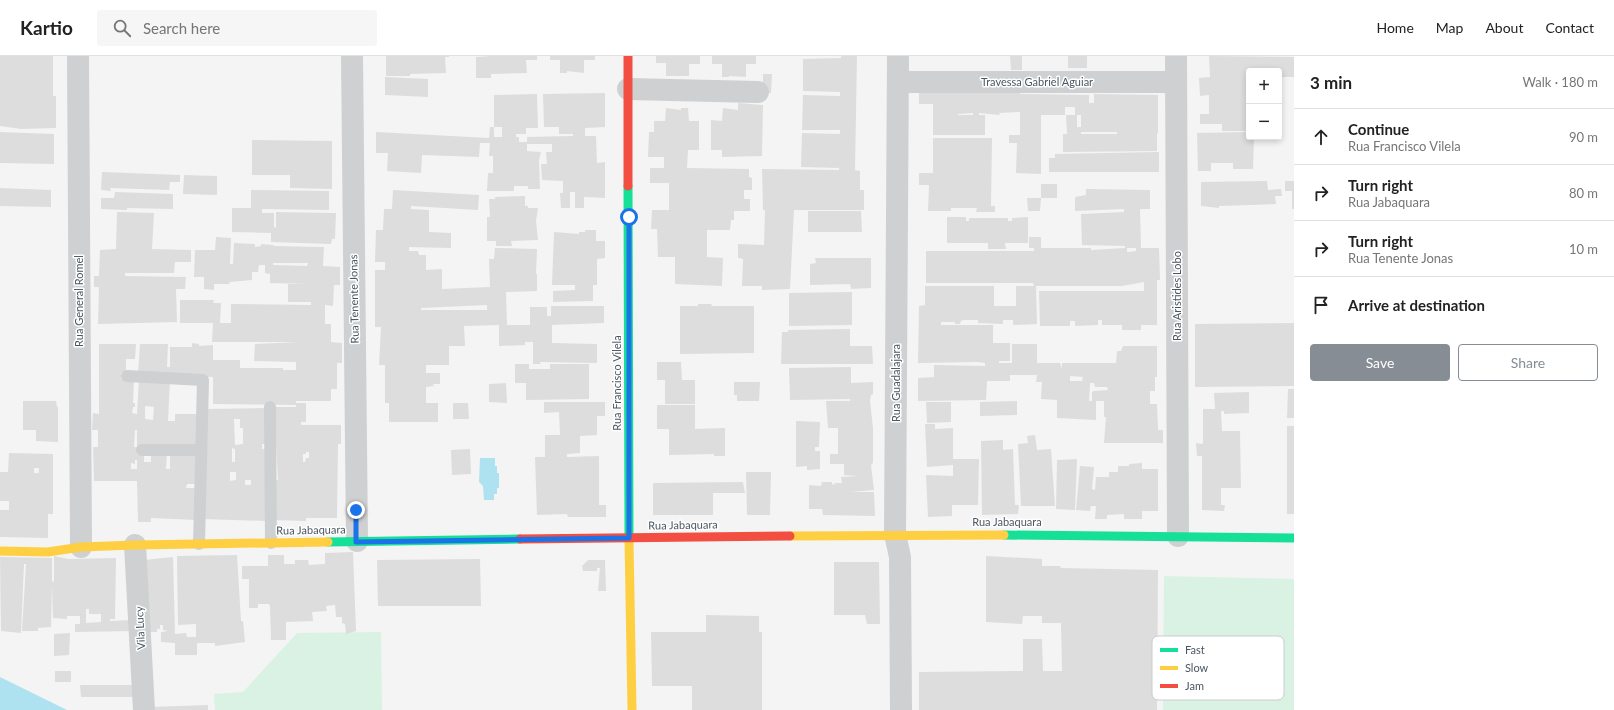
<!DOCTYPE html>
<html lang="en">
<head>
<meta charset="utf-8">
<style>
	:root { --surface:#fff; --page:#f6f6f6; --text:#222; --muted:#767676; --line:#e0e0e0; --accent:#868d94 }
	body { margin:0; font-family:Lato,sans-serif; background:var(--page); color:var(--text) }
	.controls { position:absolute; right:12px; top:12px; display:grid; overflow:hidden; border-radius:4px; box-shadow:0 2px 6px #0003 }
	.controls button { width:36px; height:36px; display:grid; place-items:center; padding:0; border:0; border-bottom:1px solid var(--line); background:var(--surface); color:var(--text); font:20px sans-serif }
	.stop { position:absolute; width:12px; height:12px; margin:-9px; border:3px solid #1a73e8; border-radius:50%; background:#fff }
	.stop.end { background:#1a73e8; border-color:#fff; box-shadow:0 1px 4px #0008 }
	.list { margin:0; padding:0; list-style:none }
	h2 { display:flex; justify-content:space-between; align-items:center; height:52px; margin:0; padding:0 16px; font-size:17px }
	h2 small { font-size:13px; font-weight:400; color:var(--muted) }
	.list li { display:grid; grid-template-columns:26px 1fr auto; gap:12px; align-items:center; box-sizing:border-box; height:56px; padding:0 16px; border-top:1px solid var(--line) }
	.list b { display:block; font-size:15px; white-space:nowrap }
	.list p { margin:0; font-size:13px; white-space:nowrap; color:var(--muted) }
	.list em { font-size:13px; font-style:normal; color:var(--muted) }
	.actions { display:flex; gap:8px; padding:12px 16px }
	.actions a { flex:1; padding:9px 0; border:1px solid var(--accent); border-radius:4px; text-align:center; font-size:14px; color:var(--accent) }
	.actions .main { background:var(--accent); color:#fff }
	.icon { flex:none; width:22px; height:22px; fill:none; stroke:currentColor; stroke-width:2; stroke-linecap:round; stroke-linejoin:round }
	.map { position:relative; flex:none; width:1294px; height:654px; overflow:hidden }
	header { display:flex; align-items:center; gap:24px; box-sizing:border-box; height:56px; padding:0 20px; background:var(--surface); border-bottom:1px solid var(--line) }
	header strong { font-size:19px }
	nav { display:flex; gap:22px; margin-inline-start:auto; font-size:14px }
	.search { width:280px; height:36px; background:var(--page); display:flex; align-items:center; gap:10px; box-sizing:border-box; padding:0 14px; border-radius:4px; color:var(--muted); font-size:15px }
	main { display:flex }
	aside { flex:1; background:var(--surface) }
	.map>svg:first-child { display:block }
</style>
</head>
<body>
<header>
<strong>Kartio</strong>
<div class="search"><svg class="icon" aria-label="search" viewBox="0 0 24 24"><circle cx="10" cy="10" r="6"/><path d="M15 15l6 6"/></svg>Search here</div>
<nav><a>Home</a><a>Map</a><a>About</a><a>Contact</a></nav>
</header>
<main>
<div class="map">
<svg width="1294" height="654" viewBox="0 0 1294 654">
	<rect width="100%" height="100%" fill="#f4f4f4"/>
	<path fill="#d9f2e3" d="M1164 520 1294 523V654H1163Z
		M381 576 382 654H215L214 638 243 636 297 577Z"/>
	<path fill="#aee2f0" d="M480 402H495V410H497V417H499V432H497V438H494V444H484L483 430 479 426Z
		M0 621 67 654H0Z"/>
	<path fill="#ddddde" fill-rule="evenodd" d="M0 0H53V40H56V72L21 73 0 70Z
		M386 0H449V1H445L446 17 410 18V20H386Z
		M491 0H537V4H526L527 17 491 18V22H476V1Z
		M550 0H595V4H584V17L567 15V17H560V4H550Z
		M656 0H700V8H689V20H666V7H656Z
		M712 0H756V8H746V21L729 20V21H722V8H712Z
		M841 0H857L855 114 860 115V134H864V154H794L790 233 762 234V230H742L743 203 738 202V188L764 189 765 154H763L762 113 839 114V112L801 111 802 77 840 78V74H802L803 39 840 40V36L803 35V3L841 2Z
		M1010 0H1022V14H1011Z
		M1068 0H1087V12H1068Z
		M1209 0 1294 1V21H1279V15H1249V75H1222V68H1200V58H1209V39L1200 40 1199 22 1210 21Z
		M763 18H772L771 37H763Z
		M385 21 428 23V41L385 39Z
		M958 34 1020 35V38H1025L1089 39V47H1094V38L1158 39V77H1157V95L1063 96V78H1067L1066 59H1075V51H1065V59H1041V118L1016 117 1017 87H1009V79H1020V56L999 57 1000 59 979 57V59H985V79H933V48H919V37H958ZM973 57V59H958V58ZM1077 59H1081V71H1077ZM1081 76H1117V78H1081Z
		M605 37V71L585 72V80H596L597 107 605 106V142L584 141V152H575V136H570V152H561L560 137H563V125L542 124 541 108H547L546 96H552V88H527V95L541 96 539 104 540 133H528V130H514V135H487L488 117H493V100H489L490 87H480L479 101 422 99 421 117 387 115 388 97H376V76L489 82 490 71H494V81H502V71H494V39L537 38 538 72H526V78H516V81H519V86H527V81L573 80V78H559V71H544L543 38Z
		M738 47 763 49 762 100 722 101V94H711V64L722 65 723 52 738 54Z
		M666 52 681 54V52H688L689 65H699V94H688L687 112 749 113V121L752 122V134H744V143H750V155H734V164H731L730 174H707V201L723 202 722 230 675 228V201H658L657 173H651L652 154H669V127H650V112H664V101H648L649 76H654V65H665Z
		M0 76 54 78V108L0 107Z
		M1249 76V81H1254L1253 113H1233V107H1211V115H1198L1197 77Z
		M933 82H992L991 150H995V156H976L977 152H951V155H928L929 129H919V117H933Z
		M252 84 332 85V133L290 132V119H252Z
		M1159 96V116H1049V102H1055V98Z
		M102 116 180 119V126H170L169 134 110 132 111 135 101 134Z
		M184 119 217 120V139L183 138Z
		M1267 125 1268 134 1281 133 1282 140H1275L1276 148 1219 150V152L1201 150V126Z
		M1285 125H1294V153H1292V135H1285Z
		M1041 128H1057V142H1041L1040 155H1028L1027 142H1041Z
		M0 132 51 134V151L0 150Z
		M1086 133 1150 134V153H1140L1141 192H1159L1160 224H1157V269H1141V274H1122V269H1102V264H1098V269L1075 270V265H1070V270H1040L1039 235H1144V226L1122 230H1036L1037 268 1013 269V264H1003V268L978 267V264H963L961 265 960 268H955V266H941V269H993V287H1010V305H999V307H1012V288H1037V307H1060L1062 313V307H1116L1117 295H1121L1123 290H1157V321H1155V335H1150V348H1157L1158 374H1163V387H1104L1106 361H1104V345H1096V364L1057 362V344L1041 343 1042 326H1036L1037 319H1010V325H987L986 344 918 345V322L934 321V309L985 310V307L978 306 918 307 919 250 925 249V230H994V250H1016V230H1034L1033 227H926V195H1034V192H1029V181H1041V192H1091V194L1125 192V190L1082 189 1081 158 1124 156V153L1075 155V141L1086 139ZM1127 192H1136V195L1127 196ZM1070 320 1083 321 1082 325H1070ZM1090 327H1094L1095 331H1107L1108 334 1094 335 1092 336V345H1089Z
		M251 134 329 135V154L262 153V157H274V171L276 172V156L336 157 335 183H332L331 188 271 186V177L232 176V152H251Z
		M393 134 479 139 478 154 411 150V153L429 154V176L451 177V192L409 191V195H418L419 199H426V214L442 213V233L490 231 489 203H494L495 192 537 193 536 218H537V235L506 236 507 269H530V251H547V260H551V250H604V267L552 269V287L597 288V307L540 306 541 308H533V286H525V289L499 290V269L464 270 465 290H449V309H426V317H440V328H433L434 330 426 331V347H438V366H389V347H385V309H379L381 271H375V214H385V206H375L376 174H383L384 153H392ZM487 249V254H421V252Z
		M115 136 173 138V153L127 152V154L101 153V142H114Z
		M525 140V150H528V152H538L536 165 538 184 511 185 512 190H496V185H487V161H490L489 143H495V141Z
		M808 155H861L862 176H808Z
		M117 156 154 157 152 193 191 194V206H175L174 217H125V220L186 221 185 233H176L177 266 98 268 99 231H94V220H99L100 194 116 193Z
		M947 161H966V165H969V162H1008V165H1012V162L1028 161V187H1005L1006 193H988V187H947Z
		M585 174H596V185H605V202L597 203V229H593V245L553 246V235L575 234V229H552L554 176 579 178V176H585Z
		M216 181 231 182 230 208H233L234 187 255 188V191L261 190V188L273 189 274 190 324 191 323 210 340 211V229H334L333 250 325 249V268H331V286L342 287V307H337V333H331V345H296V347H306V366H301V369H341V388H338L337 462H306V465L272 464 276 424H278L274 351H296V349L213 348V321L138 319 140 288H168L167 311H170V291H192V287L199 288V290L213 289V304H240V312H283V314H296V306L254 305 255 288 299 286H212L213 267H180V244H214L213 247H221L220 267H231V248L311 249V246H288V228H308L270 227V218L265 217V209H259L258 216H252V224L229 226 230 228H214V234L204 233V221H194L195 194H215ZM273 207H308L307 210 273 209ZM306 396H309V402H306L305 406H303V398H306Z
		M815 202H871V232L851 233 850 228 810 229V208L816 207Z
		M852 236V269L789 270V237Z
		M698 248H712L711 250H754V297L680 298V250H698Z
		M1294 267V330L1195 331V268Z
		M850 273V290H872L873 308H781L782 276H788V274Z
		M99 288H136L135 303H126V317H121V323L134 322 133 347H135V351H133L132 357 137 358 139 323 170 324 168 365H175V358H197L199 391H137V374H135L134 391H137V398H144V406H151V395L167 396 166 413H170V396H197L199 428H187L186 432H196V464L151 462V466H138L137 425H94L93 391H98V374H92L93 357 99 358ZM145 350 154 351 153 364 145 363ZM135 404H137V413H131V407L135 408Z
		M657 306H681L682 324H695V348H665V324H657Z
		M515 308H529V313H550V308H589V343L526 344V327H515Z
		M851 311V327L873 326V338L871 339 870 345 873 372V407L871 409 874 434 851 436H874L875 460 823 459 822 453H809V429L821 430 822 426H832V428L835 429 834 427H842L841 421 858 420 844 419V408H830V398H838V372H828L826 345H850V343L790 344 789 312Z
		M734 326H760L759 345H737V339H734Z
		M506 327 507 347 489 346V328Z
		M1288 333H1294V362H1287Z
		M1249 336V357L1224 358V355H1221L1222 375H1240L1241 432H1221V449H1225L1224 455 1202 454V400H1197L1196 387 1203 388V353H1215L1214 337Z
		M23 345H56L57 351H58V386L36 385V374H23Z
		M1017 345V359L980 360V346Z
		M544 346H605V360H597V379L580 380V397L567 398V401L599 400V449H606V461H568L567 458 537 459 535 401H545V379H560L559 356 544 357Z
		M926 346H951V366L927 367Z
		M453 347H468L469 363H453Z
		M657 349H695V373L725 372V400H714V398L669 399V373H657Z
		M266 352 268 388H262V393H267V465L202 463 206 353ZM234 363H240V372H243V388L235 389ZM232 392 235 393V406H232ZM230 416H236V424L230 425ZM245 424H251V429H245Z
		M796 365 820 366 819 391H815V395H820V413L807 414V410L796 411Z
		M925 368H935V373L953 372V403H979L978 449H952V460L928 461 926 419 953 420V409L927 411Z
		M1287 370H1294V458H1287Z
		M1035 379 1037 394 1051 393 1055 450H1021L1018 388 1028 387 1027 380Z
		M1003 384V394L1013 393 1015 449H1019L1018 458 982 459 981 385Z
		M470 393 471 418 452 419 451 394Z
		M9 397 53 398V458H48V482L0 481V454H9V445H0V416H8ZM34 412H39V417H34Z
		M1077 403 1075 454 1056 453 1057 404Z
		M1142 407V413H1158V455H1142V463H1124V458L1107 459V463H1095L1096 450H1091L1090 455 1076 454 1080 410 1094 411 1092 433 1095 434 1096 421H1109V416H1118V410H1129V408Z
		M746 416H771L770 459H747Z
		M743 426 745 437H713V459H653V427Z
		M353 496 356 575 346 578 345 568 342 567V561H336L335 549 326 550 327 555 312 556 313 565 286 566V584H271L270 550 269 548H258V552H249V523H242V510H268V499H284V508H295V504H308L309 509 324 508H325V497Z
		M237 499 241 565H243L245 586 215 590V587H197V599H175V587L161 586V576L168 575 163 574V569H160V573H157V576H148L144 504 173 501 175 578 186 577 187 581H196V568L178 569 177 500Z
		M54 500 68 503 116 502 115 563H110V565L132 564 134 575 75 576V568H80V560H67V563L53 562 52 529 51 571 38 572V575H22L26 508H24L21 577 1 575 0 501 52 502V525L54 526ZM86 553H89V558H101V566L86 567Z
		M986 500 1042 503V510H1060L1061 512 1158 514 1157 654H919V616L1023 615V583H1042L1043 615H1062L1061 567H1042V560H1023L1022 568 986 566Z
		M480 503 481 550H378L377 504Z
		M588 504H605L606 535H598L600 512H597V515H583L582 510Z
		M834 506H879L880 568H867L865 559H834Z
		M706 559 759 560V576H762V654H692V630H652L651 576H706Z
		M70 577 69 599 54 600V578Z
		M55 615H71V626H55Z
		M80 629H138V641H81Z
		M208 649V654H151L150 651Z"/>
	<g fill="none" stroke-linecap="round" stroke-linejoin="round">
		<path stroke="#ced0d2" stroke-width="12" d="M127 320 203 324 199 488
			M270 351 271 487
			M142 394H201"/>
		<path stroke="#ced0d2" stroke-width="22" d="M78 0 81 491
			M352 0 357 485
			M898 0 895 478 900 501 901 654
			M1176 0 1178 480
			M898 26H1176
			M628 33 758 36
			M135 489 144 654"/>
		<path stroke="#16e098" stroke-width="9" d="M628 130 629 484
			M1004 479 1294 482
			M328 486 520 483"/>
		<path stroke="#ffcf43" stroke-width="9" d="M790 480 1004 479
			M629 484 632 654
			M0 495 48 496 81 491 135 489 328 486"/>
		<path stroke="#f24e42" stroke-width="9" d="M628 0V130
			M520 483 790 480"/>
	</g>
	<g fill="none" stroke-linecap="round" stroke-linejoin="round">
		<path stroke="#1a73e8" stroke-width="5" d="M356 454V486L629 482V161"/>
	</g>
	<g text-anchor="middle" stroke-width="3" stroke-linejoin="round" paint-order="stroke">
		<g font-size="11" fill="#4a5661" stroke="#fff">
			<text x="1037" y="30">Travessa Gabriel Aguiar</text>
			<text transform="translate(1177 240) rotate(-90)" y="4">Rua Aristides Lobo</text>
			<text transform="translate(354 243) rotate(-91)" y="4">Rua Tenente Jonas</text>
			<text transform="translate(79 245) rotate(-90)" y="4">Rua General Romel</text>
			<text transform="translate(617 327) rotate(-90)" y="4">Rua Francisco Vilela</text>
			<text transform="translate(896 327) rotate(-90)" y="4">Rua Guadalajara</text>
			<text x="1007" y="470">Rua Jabaquara</text>
			<text transform="translate(683 469) rotate(-1)" y="4">Rua Jabaquara</text>
			<text transform="translate(311 474) rotate(-1)" y="4">Rua Jabaquara</text>
			<text transform="translate(140 572) rotate(-93)" y="4">Vila Lucy</text>
		</g>
	</g>
	<rect x="1152" y="580" width="132" height="64" rx="6" fill="#fff" stroke="#c9ccd0" stroke-width="1"/>
	<rect x="1160" y="592" width="18" height="4" fill="#16e098"/>
	<rect x="1160" y="610" width="18" height="4" fill="#ffcf43"/>
	<rect x="1160" y="628" width="18" height="4" fill="#f24e42"/>
	<g font-size="11" fill="#4a5661">
		<text x="1185" y="598">Fast</text>
		<text x="1185" y="616">Slow</text>
		<text x="1185" y="634">Jam</text>
	</g>
</svg>
<div class="controls">
<button>+</button>
<button>−</button>
</div>
<div class="stop" style="left:629px;top:161px"></div>
<div class="stop end" style="left:356px;top:454px"></div>
</div>
<aside>
<h2>3 min<small>Walk · 180 m</small></h2>
<ul class="list">
<li><svg class="icon" aria-label="ahead" viewBox="0 0 24 24"><path d="M12 20V5M6 11l6-6 6 6"/></svg><div><b>Continue</b><p>Rua Francisco Vilela</p></div><em>90 m</em></li>
<li><svg class="icon" aria-label="right" viewBox="0 0 24 24"><path d="M7 20v-9h11M14 6l5 5-5 5"/></svg><div><b>Turn right</b><p>Rua Jabaquara</p></div><em>80 m</em></li>
<li><svg class="icon" aria-label="right" viewBox="0 0 24 24"><path d="M7 20v-9h11M14 6l5 5-5 5"/></svg><div><b>Turn right</b><p>Rua Tenente Jonas</p></div><em>10 m</em></li>
<li><svg class="icon" aria-label="arrive" viewBox="0 0 24 24"><path d="M6 21V4h12l-3 4 3 4H6"/></svg><div><b>Arrive at destination</b></div></li>
</ul>
<div class="actions"><a class="main">Save</a><a>Share</a></div>
</aside>
</main>
</body>
</html>
